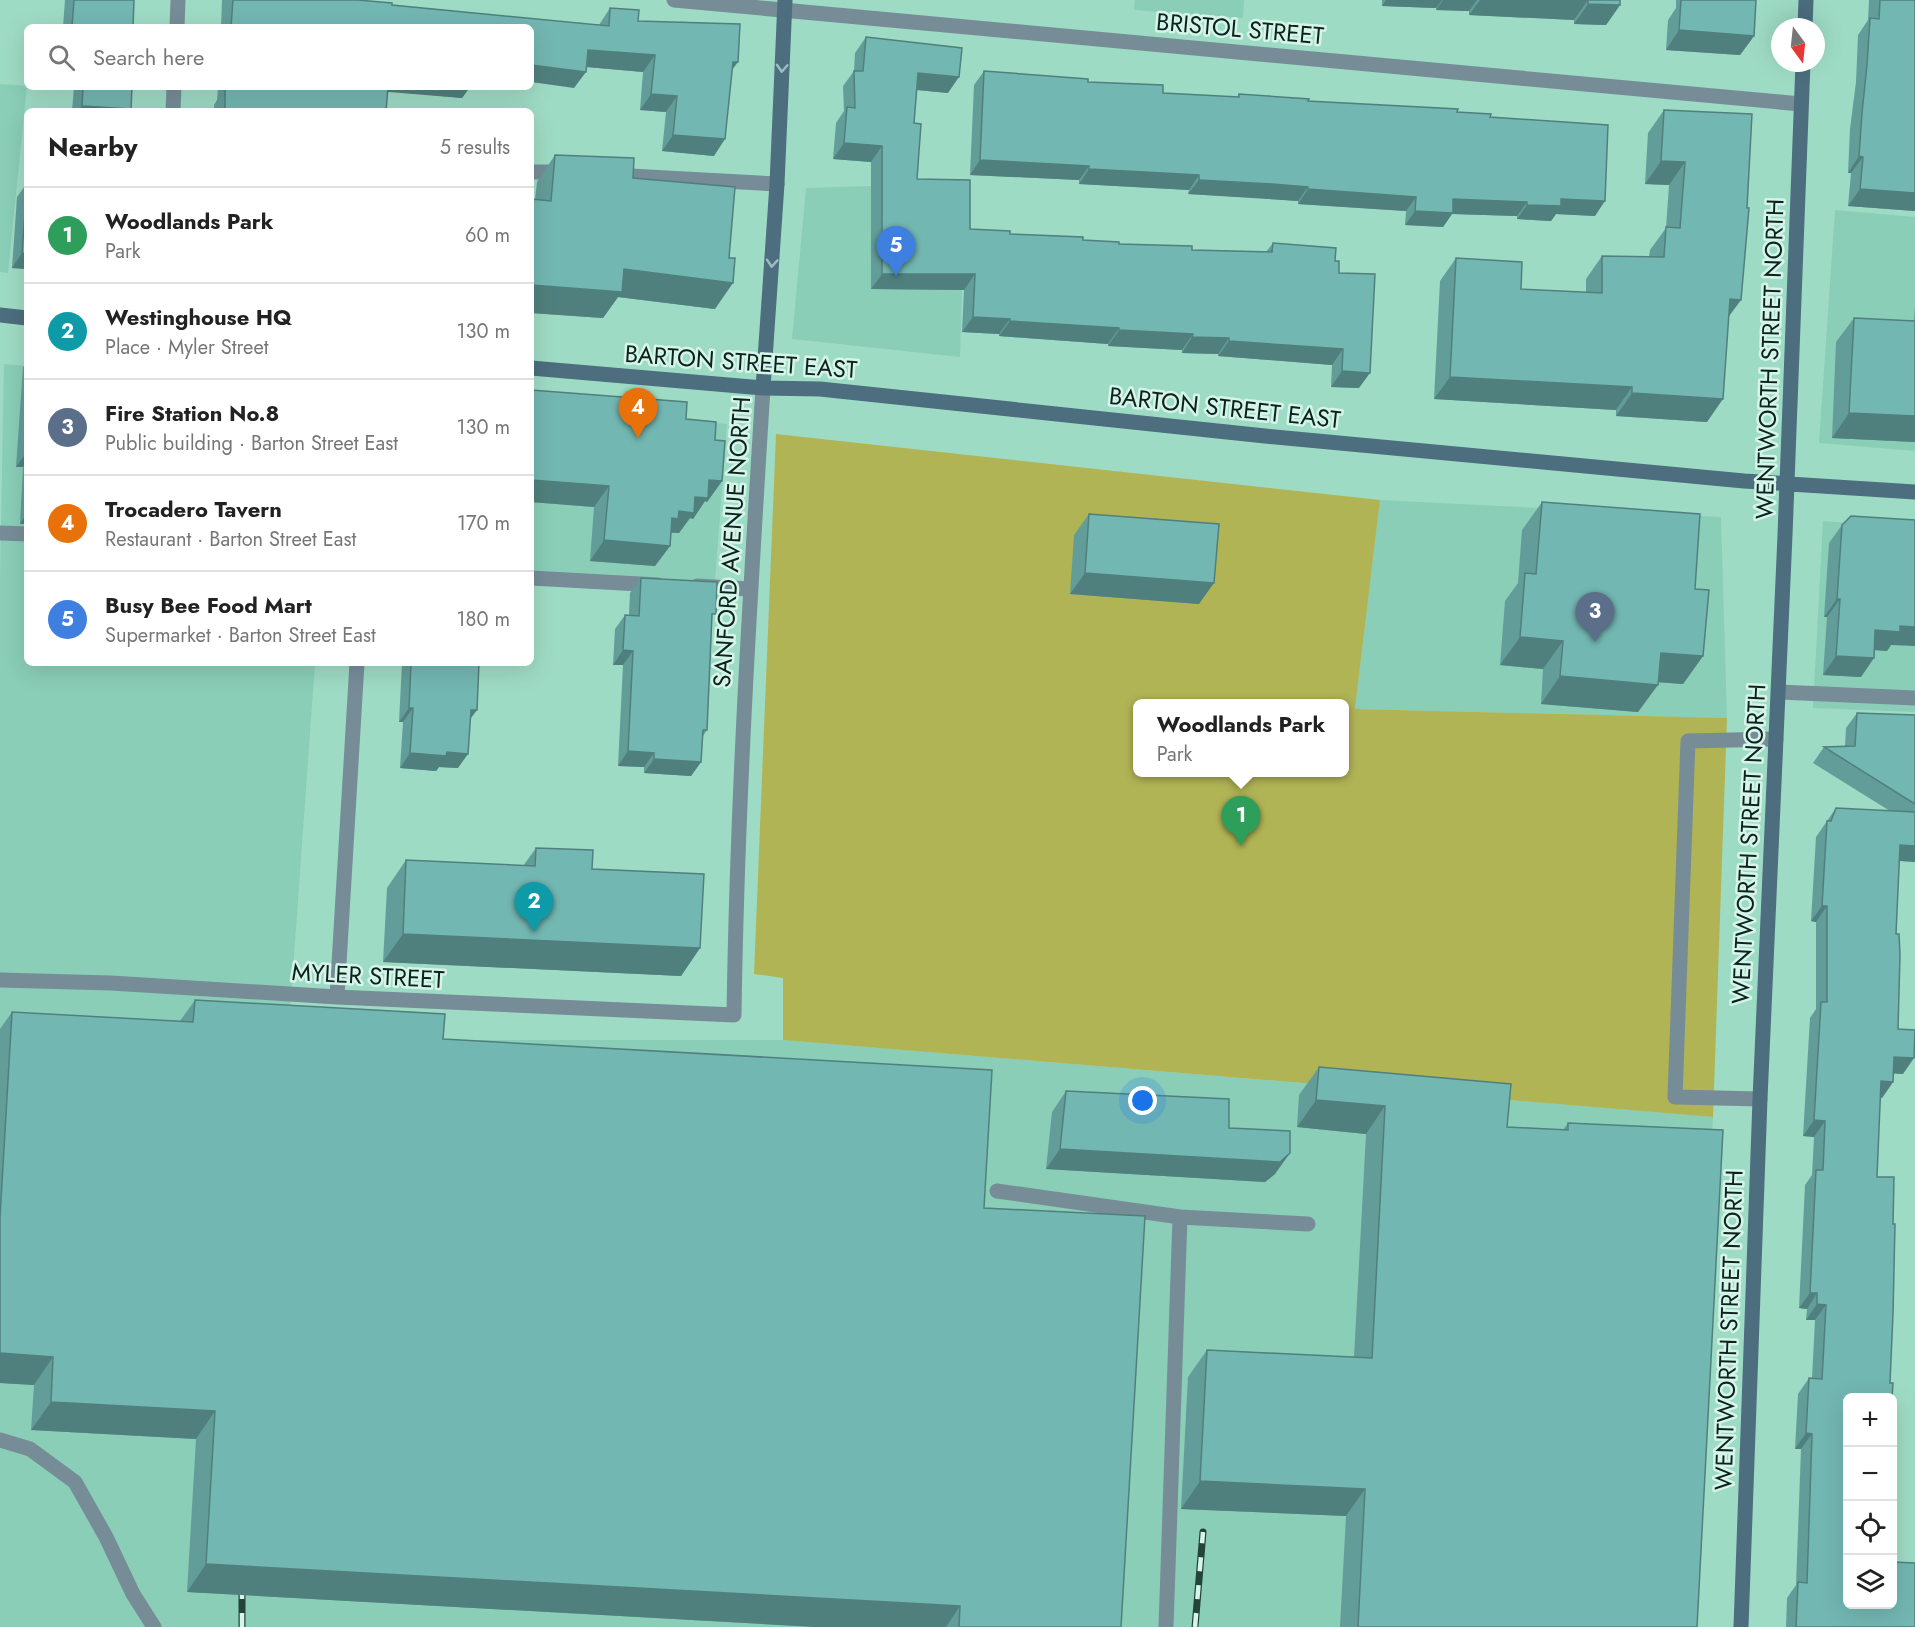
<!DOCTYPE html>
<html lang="en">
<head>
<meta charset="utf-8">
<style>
	:root { --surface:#fff; --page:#f2f2f2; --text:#222; --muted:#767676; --line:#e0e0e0; --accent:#0f766e }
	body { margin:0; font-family:Jost,sans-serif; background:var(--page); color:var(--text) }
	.controls { position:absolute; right:18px; bottom:18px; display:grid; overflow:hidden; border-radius:9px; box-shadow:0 6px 24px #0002 }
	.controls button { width:54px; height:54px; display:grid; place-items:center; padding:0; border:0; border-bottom:2px solid var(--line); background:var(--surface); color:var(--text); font:30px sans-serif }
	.compass { position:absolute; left:1771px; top:18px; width:54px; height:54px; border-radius:50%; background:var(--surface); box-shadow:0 6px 24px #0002; rotate:165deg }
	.you { position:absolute; left:1143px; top:1101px; width:21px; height:21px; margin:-15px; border:4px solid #fff; border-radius:50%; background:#1a73e8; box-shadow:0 0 0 9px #1a73e833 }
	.badge { display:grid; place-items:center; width:39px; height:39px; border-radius:50%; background:var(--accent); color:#fff; font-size:20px; font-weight:700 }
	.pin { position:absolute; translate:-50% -50px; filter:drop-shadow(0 2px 3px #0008) }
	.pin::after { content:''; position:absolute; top:32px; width:21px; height:18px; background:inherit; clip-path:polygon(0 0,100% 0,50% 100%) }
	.popup { position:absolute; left:1133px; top:699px; width:216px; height:78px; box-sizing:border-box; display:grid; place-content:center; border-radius:9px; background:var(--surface); filter:drop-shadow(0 2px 4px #0005); font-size:20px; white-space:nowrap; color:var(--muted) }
	.popup b { font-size:22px; color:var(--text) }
	.popup::after { content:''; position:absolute; left:50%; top:100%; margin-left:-12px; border:12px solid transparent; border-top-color:var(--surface) }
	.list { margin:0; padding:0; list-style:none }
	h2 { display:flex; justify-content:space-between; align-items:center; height:78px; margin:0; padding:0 24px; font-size:26px }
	h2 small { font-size:20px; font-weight:400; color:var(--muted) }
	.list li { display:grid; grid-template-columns:39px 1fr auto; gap:18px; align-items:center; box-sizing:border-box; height:96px; padding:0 24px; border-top:2px solid var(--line) }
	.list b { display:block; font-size:22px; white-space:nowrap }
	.list p { margin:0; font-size:20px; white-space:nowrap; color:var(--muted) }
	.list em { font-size:20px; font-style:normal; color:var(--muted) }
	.icon { flex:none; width:33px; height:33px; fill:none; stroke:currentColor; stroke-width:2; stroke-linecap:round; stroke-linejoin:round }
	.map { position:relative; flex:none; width:1915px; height:1627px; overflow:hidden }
	.search { position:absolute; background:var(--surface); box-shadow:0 6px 24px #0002; left:24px; top:24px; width:510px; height:66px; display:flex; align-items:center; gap:15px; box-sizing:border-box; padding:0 21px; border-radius:9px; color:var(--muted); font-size:22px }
	.panel { position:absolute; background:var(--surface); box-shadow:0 6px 24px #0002; left:24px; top:108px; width:510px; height:558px; border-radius:9px }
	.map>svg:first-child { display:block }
</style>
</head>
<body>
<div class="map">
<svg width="1915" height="1627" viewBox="0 0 1915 1627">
	<rect width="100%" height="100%" fill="#9edbc5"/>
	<path fill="#8aceb7" d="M1135 0H1244L1243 18 1134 10Z
		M0 84 27 86 8 273 0 272Z
		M966 183 960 357 792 339 806 188Z
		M1835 210 1915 217V451L1819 443Z
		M4 364 27 366V663H315L288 1040H783L1713 1117 1690 1627H0V577Z
		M531 408 727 424 715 581 531 576Z
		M1380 500 1721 517 1727 718 1355 709Z
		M1823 521 1915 528V712L1813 708Z"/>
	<path fill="#b1b455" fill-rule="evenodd" d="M776 434 1380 500 1355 709 1727 718 1713 1117 783 1040V978L754 974ZM1138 704H1344V772H1138Z"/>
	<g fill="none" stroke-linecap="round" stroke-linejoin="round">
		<path stroke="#768d98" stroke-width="15" d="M531 172H564
			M612 175 777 184
			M0 533 27 534
			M531 578 658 585
			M697 586 750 589
			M1779 692 1915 698
			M1760 1099 1675 1097 1688 741 1776 739
			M997 1191 1180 1217 1166 1627
			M1180 1217 1308 1224
			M0 1440 30 1449 75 1482 106 1537 133 1594 154 1627"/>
		<path stroke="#768d98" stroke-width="15" d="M674 0 1801 104
			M177 27 178 0
			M173 111 174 87
			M0 980 111 983 337 997 734 1015C737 805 750 597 763 388
			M337 997 357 663"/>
		<path stroke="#4c6e7f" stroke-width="15" d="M1805 27 1806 0
			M0 315 27 318
			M531 368 763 388 820 389 1265 436 1744 481 1915 492
			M763 388 777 184 785 0
			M1741 1627 1760 1099 1785 535 1803 63"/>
		<defs>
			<path id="rail" d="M242 1627V1594
				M1195 1627 1203 1532"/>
		</defs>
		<use href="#rail" stroke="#24433a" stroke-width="7"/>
		<use href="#rail" stroke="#d6f4e9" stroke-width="4.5" stroke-dasharray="14" stroke-linecap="butt"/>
	</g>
	<path fill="#639d99" d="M65 0H134L133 27H63Z
		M222 0H358L392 5 599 25 610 8 638 21 732 70 714 156 662 151 666 112 640 110 643 72 586 67 574 88 531 27H221Z
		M1382 0H1620V5L1606 25 1574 24V20L1469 15V11L1436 10V8L1382 6Z
		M1676 0H1756L1754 36 1740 55 1666 50 1668 20 1676 8Z
		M1869 0H1915V211L1848 206 1851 173H1848L1850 129 1856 82 1858 35 1868 20Z
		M866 37 948 93 917 90 914 123 917 179 970 229 1010 234 1192 250 1266 252 1273 243 1335 261 1339 273 1359 388 1331 387 1332 365 1218 356V354L1182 353V350L1108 346V344L999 336V334L962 332 964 290 871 289V162L833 159 836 123 844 111 843 86 854 71 855 53Z
		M984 71 1088 82 1163 93 1237 97 1239 94 1308 101 1457 112 1490 117 1595 216 1556 214 1551 221 1517 219V216L1452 214 1443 227 1405 225 1406 211 1298 204V201L1261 198 1188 194 1189 190 1079 184V180L970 175 974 85Z
		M74 87H132L131 109 129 111H72Z
		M218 87H470L462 98 387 91 386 111H214V105L217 100Z
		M1664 110 1752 114 1729 317 1707 422 1616 416V410L1434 399 1440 281 1456 258 1521 289 1586 292V279L1602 256 1649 257 1650 250 1666 228 1669 185 1645 184 1648 133Z
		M555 155 633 178 715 309 618 297 603 318 531 313V199L535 200 537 182Z
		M27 183V269L12 268 17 197Z
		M1915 305V442L1832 438 1836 342 1854 318 1914 321Z
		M27 362V524H20L23 467H16L23 367Z
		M531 390 686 419 715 440 722 481 707 502 705 501 693 519 690 518 679 533H671L670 546 655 566 590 561 594 507 531 502Z
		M1542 502 1695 589 1703 656 1683 684 1658 682 1638 712 1541 704 1543 669 1500 665 1505 601 1518 583 1522 530Z
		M1089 514 1199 604 1070 594 1074 535Z
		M1842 525 1891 645 1887 651 1874 650 1861 677 1823 675 1827 617H1824L1829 543Z
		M641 578 712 621 707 730 703 736 701 762 691 776 644 773V767L618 766 623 665H613L615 629 625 615H629L630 593Z
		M402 663H479L477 710 470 719 458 768 439 767 436 771 400 768 403 722H399Z
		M1857 713 1915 715V862L1899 861 1896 934 1898 1029 1903 1074 1893 1073V1082L1882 1098 1880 1097 1848 1605 1915 1627H1786L1787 1598 1796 1585 1801 1449H1795L1798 1394 1809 1378H1812L1815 1320H1806L1807 1309 1799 1308 1805 1185 1812 1175 1814 1137 1803 1136 1810 1018 1816 1009V922L1811 921 1816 837 1836 808 1890 811 1813 763 1824 747 1845 746 1846 728Z
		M536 848 592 869 700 948 681 976 383 962 387 888 406 860 523 866Z
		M195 1000 443 1039 984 1208 1121 1627H816L187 1592 196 1439 31 1430 34 1385 0 1383V1029L12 1012 180 1021Z
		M1319 1067 1507 1127 1563 1130 1568 1123 1697 1627H1340L1346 1516 1181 1509 1188 1377 1207 1350 1354 1357 1366 1134 1297 1127 1299 1095Z
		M1066 1091 1229 1128 1275 1174 1265 1182 1046 1169 1052 1112Z"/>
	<path fill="#50807d" d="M1386 0H1442L1436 8 1382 6Z
		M1443 0H1477L1469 11 1436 10Z
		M1480 0H1588L1574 20 1469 15Z
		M1588 4 1620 5 1606 25 1574 24Z
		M1679 30 1754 36 1740 55 1666 50Z
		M588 50 655 55 643 72 576 66Z
		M733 62H738L726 78Z
		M531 65 586 72 574 88 531 82Z
		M918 73 959 77 948 93 907 89Z
		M380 87H470L462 98 377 91Z
		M651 94 677 96 666 112 640 110Z
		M82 106 131 109 129 111H78Z
		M673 135 725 139 714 156 662 151Z
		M844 143 882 146 871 162 833 159Z
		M1859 156 1863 157 1851 173H1848Z
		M980 160 1089 166 1079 180 970 175Z
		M1661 161 1685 162 1669 185 1645 184Z
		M1089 169 1199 175 1189 190 1079 184Z
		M1199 180 1272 184 1308 187 1298 201 1188 194Z
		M1308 189 1416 197 1406 211 1298 204Z
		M1860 189 1915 193V211L1848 206Z
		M1453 199 1527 202 1517 216 1452 214 1443 227 1405 225 1415 211Z
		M1561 199 1605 201 1595 216 1556 214 1551 221 1517 219 1527 205Z
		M22 253 27 254V269L12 268Z
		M624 269 733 283 715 309 618 297 603 318 531 313V285Z
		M882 274H975L964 290 871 289Z
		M1730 299 1741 300 1724 323Z
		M973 317 1010 319 999 334 962 332Z
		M1010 321 1119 328 1108 344 999 336Z
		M1119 330 1193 334 1182 350 1108 346Z
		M1192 337 1229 338 1218 354 1182 353Z
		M1229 341 1343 349 1332 365 1218 356Z
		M1342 371 1370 373 1359 388 1331 387Z
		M1450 377 1632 387 1616 410 1434 399Z
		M1632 393 1723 399 1707 422 1616 416Z
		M1849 413 1915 416V442L1832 438Z
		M27 452V462L23 467H16Z
		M531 480 609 486 594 507 531 502Z
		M709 480 722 481 707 502 705 501 693 519 690 518 679 533 669 532 672 518 695 497Z
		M27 513V524H20Z
		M604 540 670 546 655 566 590 561Z
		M1085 573 1214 583 1199 604 1070 594Z
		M1837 599H1840L1827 617H1824Z
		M1900 626 1915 627V646L1891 645 1887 651 1862 649 1875 630Z
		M1520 637 1563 641 1543 669 1500 665Z
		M623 650 633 651 623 665H613Z
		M1661 653 1703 656 1683 684 1641 681Z
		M1836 656 1874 658 1861 677 1823 675Z
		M1560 676 1658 685 1638 712 1541 704Z
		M409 708H413L403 722H399Z
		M471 710H477L466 724Z
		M628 751 654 753 644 767 618 766Z
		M447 752 468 754 458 768 439 767 436 771 400 768 410 753Z
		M654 759 701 762 691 776 644 773Z
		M1900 845 1915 846V862L1889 860Z
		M1822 906H1827L1816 922 1811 921Z
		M403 934 700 948 681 976 383 962Z
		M1894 1057 1914 1058 1903 1074 1883 1073Z
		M1881 1081 1893 1082 1882 1098 1870 1097Z
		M1316 1100 1385 1106 1366 1134 1297 1127Z
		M1814 1120 1825 1121 1814 1137 1803 1136Z
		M1060 1149 1290 1153 1275 1174 1265 1182 1046 1169Z
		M1810 1293H1817L1807 1309 1799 1308Z
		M1817 1304 1826 1305 1815 1320H1806Z
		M0 1353 53 1357 34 1385 0 1383Z
		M51 1402 215 1411 196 1439 31 1430Z
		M1806 1433 1812 1434 1801 1449H1795Z
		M1200 1481 1365 1489 1346 1516 1181 1509Z
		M206 1564 960 1606 946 1627H816L187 1592Z"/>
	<path fill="#73b7b2" stroke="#50807d" stroke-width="1.5" d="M74 0H134L133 27H72Z
		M233 0H358L392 3V5L609 26 610 8 639 10 638 21 740 24 738 62H733L725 139 673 135 677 96 651 94 655 55 588 50 586 72 531 65V27H231Z
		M1578 0H1620V5L1588 4V0Z
		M1681 0H1756L1754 36 1679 30Z
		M1880 0H1915V193L1860 189 1863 157 1859 156 1862 113 1867 65 1870 18 1879 19Z
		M866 37 962 48 959 77 918 73 914 123 921 124 917 179 970 180V229L1010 231V234L1083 237V240L1119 242V244L1192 246V250L1272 252 1273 243 1336 248 1335 261H1339V273L1375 274 1370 373 1342 371 1343 349 1229 341V338L1192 337 1193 334 1119 330V328L1010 321V319L973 317 975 274H882V146L844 143 847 107 855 108 854 71H863Z
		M984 71 1088 79V82L1163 85V93L1239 97V94L1309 99 1308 101 1458 109 1457 112 1491 114 1490 117 1608 125 1605 201 1561 199V206L1527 205V202L1453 199V213L1415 211 1416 197 1308 189V187L1272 184 1199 180V175L1089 169V166L980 160Z
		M83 87H132L131 109 82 106Z
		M227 87H388L386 111H225V88Z
		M1664 110 1752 114 1747 208H1749L1741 300 1730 299 1723 399 1632 393V387L1450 377 1456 258 1522 262 1521 289 1602 293V256L1664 257 1666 227 1680 228 1685 162 1661 161Z
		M555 155 634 158 633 178 735 187 729 258H735L733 283 624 269 622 292 531 285V199L551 201Z
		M27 185V254L22 253Z
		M1854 318 1915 321V416L1849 413Z
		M531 390 687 402 686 419 716 422 715 440 725 441 722 481 709 480 708 498 695 497 694 513 679 511 678 519 672 518 670 546 604 540 609 486 531 480Z
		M1542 502 1700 514 1695 589 1709 590 1703 656 1661 653 1658 685 1560 676 1563 641 1520 637 1525 573 1536 574Z
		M1089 514 1219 524 1214 583 1085 573Z
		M1851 516 1915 520V627L1900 626V632L1875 630 1874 658 1836 656 1840 599H1837L1842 525Z
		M641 578 717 582 716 614H712L707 730H703L701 762 654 759V753L628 751 633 651 623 650 625 615 639 616Z
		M411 663H479L477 710H471L468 754 447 752 446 756 410 753 413 708H409Z
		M1857 713 1915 715V804L1824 747 1855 746Z
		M1836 808 1915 812V846L1900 845 1896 934H1899L1900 955 1898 1029 1915 1030 1914 1058 1894 1057 1893 1082 1881 1081 1877 1177H1894L1893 1224H1895L1893 1314 1890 1383H1893L1892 1398H1848V1605H1893V1562L1915 1563V1627H1796L1798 1582 1807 1583 1812 1434 1806 1433 1809 1378 1822 1379 1826 1305 1817 1304V1293H1810L1816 1170H1823L1825 1121 1814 1120 1821 1002H1827V906H1822L1827 821H1831Z
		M536 848 593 850 592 869 704 874 700 948 403 934 406 860 535 866Z
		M195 1000 445 1014 443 1039 992 1070 984 1208 1145 1216 1121 1627H959L960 1606 206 1564 215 1411 51 1402 53 1357 0 1353V1217L12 1012 193 1022Z
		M1319 1067 1511 1084 1507 1127 1568 1130V1123L1723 1130 1697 1627H1358L1365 1489 1200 1481 1207 1350 1372 1358 1385 1106 1316 1100Z
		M1066 1091 1229 1099V1128L1290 1131V1153L1280 1162 1060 1149Z"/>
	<defs><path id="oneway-chevron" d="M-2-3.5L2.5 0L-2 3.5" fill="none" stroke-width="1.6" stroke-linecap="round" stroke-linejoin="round" transform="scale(1.5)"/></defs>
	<g stroke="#9fbebf">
		<use href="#oneway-chevron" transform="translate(782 68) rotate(93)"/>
		<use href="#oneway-chevron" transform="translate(772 263) rotate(94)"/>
	</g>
	<g text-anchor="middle" stroke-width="5" stroke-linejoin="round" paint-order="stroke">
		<g font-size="24" fill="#0a231c" stroke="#d6f4e9">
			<text transform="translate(1240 29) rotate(5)" y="8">BRISTOL STREET</text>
			<text transform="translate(1770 359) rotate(-88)" y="8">WENTWORTH STREET NORTH</text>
			<text transform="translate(741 362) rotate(4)" y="8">BARTON STREET EAST</text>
			<text transform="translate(1225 408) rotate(6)" y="8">BARTON STREET EAST</text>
			<text transform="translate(732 542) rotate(-86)" y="8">SANFORD AVENUE NORTH</text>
			<text transform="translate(1749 844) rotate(-87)" y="8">WENTWORTH STREET NORTH</text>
			<text transform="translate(368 976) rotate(3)" y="8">MYLER STREET</text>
			<text transform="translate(1729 1330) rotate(-88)" y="8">WENTWORTH STREET NORTH</text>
		</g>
	</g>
</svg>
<div class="controls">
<button>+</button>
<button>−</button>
<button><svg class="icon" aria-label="locate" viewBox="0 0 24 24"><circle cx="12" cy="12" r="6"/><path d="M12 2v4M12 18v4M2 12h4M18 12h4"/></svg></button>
<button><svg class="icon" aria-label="layers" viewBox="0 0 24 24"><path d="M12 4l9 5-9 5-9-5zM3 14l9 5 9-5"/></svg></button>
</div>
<svg class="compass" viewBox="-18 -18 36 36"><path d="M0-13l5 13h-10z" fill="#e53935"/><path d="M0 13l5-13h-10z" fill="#767676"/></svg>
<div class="you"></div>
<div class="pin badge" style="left:1241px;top:846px;background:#2e9e5b">1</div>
<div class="popup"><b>Woodlands Park</b>Park</div>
<div class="pin badge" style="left:534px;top:932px;background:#0f9aa8">2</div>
<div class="pin badge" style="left:1595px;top:642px;background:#5c6f8a">3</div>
<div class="pin badge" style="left:638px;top:438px;background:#e8710a">4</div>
<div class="pin badge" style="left:896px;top:276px;background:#3f7fe0">5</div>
<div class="search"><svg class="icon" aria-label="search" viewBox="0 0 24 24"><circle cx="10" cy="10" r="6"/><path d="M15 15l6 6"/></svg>Search here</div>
<section class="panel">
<h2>Nearby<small>5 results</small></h2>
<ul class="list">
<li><span class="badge" style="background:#2e9e5b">1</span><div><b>Woodlands Park</b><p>Park</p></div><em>60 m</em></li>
<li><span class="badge" style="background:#0f9aa8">2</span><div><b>Westinghouse HQ</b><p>Place · Myler Street</p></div><em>130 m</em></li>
<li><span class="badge" style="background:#5c6f8a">3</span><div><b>Fire Station No.8</b><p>Public building · Barton Street East</p></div><em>130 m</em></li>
<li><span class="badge" style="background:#e8710a">4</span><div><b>Trocadero Tavern</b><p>Restaurant · Barton Street East</p></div><em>170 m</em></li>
<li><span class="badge" style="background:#3f7fe0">5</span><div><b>Busy Bee Food Mart</b><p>Supermarket · Barton Street East</p></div><em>180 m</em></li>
</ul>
</section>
</div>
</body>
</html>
